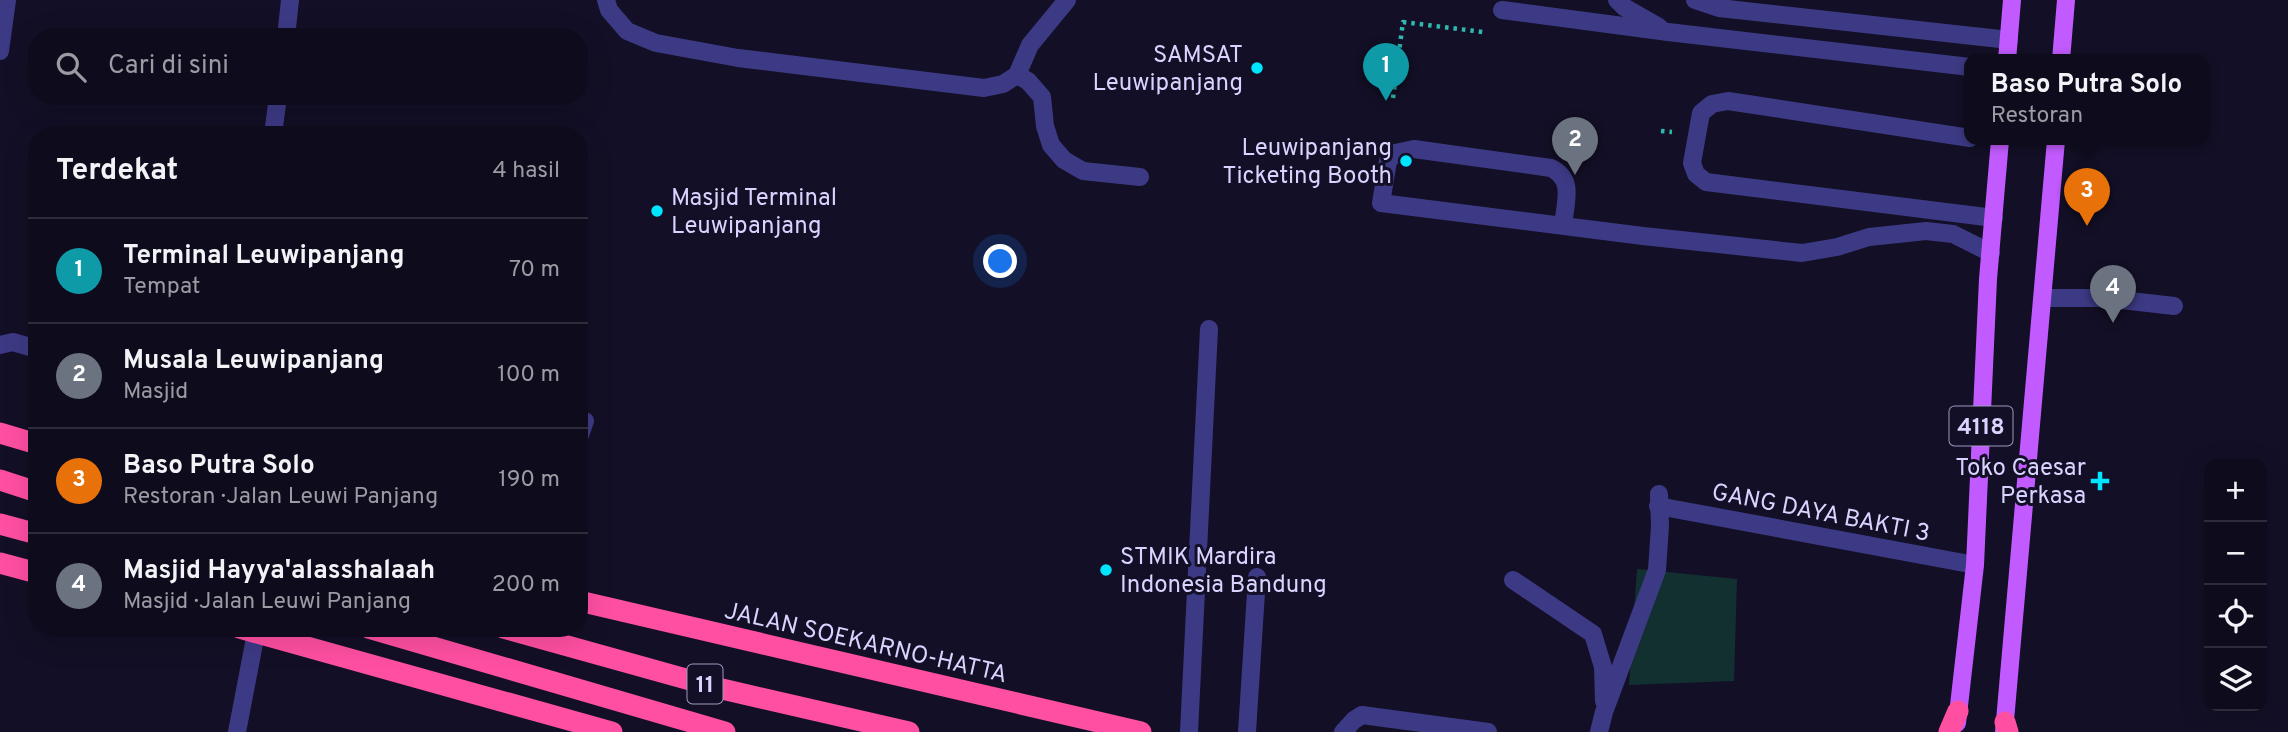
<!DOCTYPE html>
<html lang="id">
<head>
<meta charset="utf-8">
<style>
	:root { --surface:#0e0b1c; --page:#1c1929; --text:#f1f3f6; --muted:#9b9ba3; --line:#2e2b3b; --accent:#ea580c }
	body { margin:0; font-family:Overpass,sans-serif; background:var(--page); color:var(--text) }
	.controls { position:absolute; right:21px; bottom:21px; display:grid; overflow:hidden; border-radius:14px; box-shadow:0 7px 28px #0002 }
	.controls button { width:63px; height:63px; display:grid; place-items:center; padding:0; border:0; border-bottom:2px solid var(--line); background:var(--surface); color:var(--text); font:35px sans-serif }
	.you { position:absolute; left:1001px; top:262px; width:24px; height:24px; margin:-18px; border:5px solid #fff; border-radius:50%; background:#1a73e8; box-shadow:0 0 0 10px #1a73e833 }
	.badge { display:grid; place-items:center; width:46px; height:46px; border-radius:50%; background:var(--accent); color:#fff; font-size:23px; font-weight:700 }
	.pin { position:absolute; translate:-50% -58px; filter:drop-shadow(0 2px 4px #0008) }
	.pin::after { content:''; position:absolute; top:37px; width:24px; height:21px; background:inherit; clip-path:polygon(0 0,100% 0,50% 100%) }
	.popup { position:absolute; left:1964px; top:54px; width:245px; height:91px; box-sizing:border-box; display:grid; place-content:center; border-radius:14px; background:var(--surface); filter:drop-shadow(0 2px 5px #0005); font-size:23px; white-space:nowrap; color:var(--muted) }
	.popup b { font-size:26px; color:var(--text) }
	.popup::after { content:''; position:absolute; left:50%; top:100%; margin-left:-14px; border:14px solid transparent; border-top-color:var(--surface) }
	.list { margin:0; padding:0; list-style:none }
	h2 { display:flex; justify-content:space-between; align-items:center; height:91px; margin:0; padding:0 28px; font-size:30px }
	h2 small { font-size:23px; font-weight:400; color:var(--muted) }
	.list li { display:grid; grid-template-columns:46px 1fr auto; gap:21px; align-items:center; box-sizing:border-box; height:105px; padding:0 28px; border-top:2px solid var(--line) }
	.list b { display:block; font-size:26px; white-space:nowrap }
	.list p { margin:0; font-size:23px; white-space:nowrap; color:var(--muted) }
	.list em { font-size:23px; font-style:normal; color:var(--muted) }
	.icon { flex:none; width:38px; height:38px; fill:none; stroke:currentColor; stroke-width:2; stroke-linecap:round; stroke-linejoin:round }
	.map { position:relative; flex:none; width:2288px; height:732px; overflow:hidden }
	.search { position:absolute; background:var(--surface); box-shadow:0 7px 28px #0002; left:28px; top:28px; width:560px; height:77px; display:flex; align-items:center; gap:18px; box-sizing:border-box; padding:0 24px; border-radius:28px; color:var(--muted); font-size:26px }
	.panel { position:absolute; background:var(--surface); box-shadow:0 7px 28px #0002; left:28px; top:126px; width:560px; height:511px; border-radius:28px }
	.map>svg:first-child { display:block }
</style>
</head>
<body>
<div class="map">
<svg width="2288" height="732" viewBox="0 0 2288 732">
	<rect width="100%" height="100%" fill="#130f26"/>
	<path fill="#12302f" d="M1637 569 1737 579 1734 681 1629 685Z"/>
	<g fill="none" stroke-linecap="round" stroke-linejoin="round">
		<path stroke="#2fb8b0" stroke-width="4.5" stroke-dasharray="3.5 5" stroke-linecap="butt" d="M1393 98 1403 22 1483 32
			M1661 131 1672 132"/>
		<path stroke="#3d3a85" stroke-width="18" d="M606 0 609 10 627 31 656 43 738 58 984 88 1003 84 1017 75 1030 45 1067 0
			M1617 0 1624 7 1659 27
			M1695 0 1719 8 2009 40
			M1502 10 1668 32 1970 67
			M286 37 290 0
			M0 51 7 0
			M1017 75 1028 81 1042 97 1045 126 1051 145 1064 160 1083 171 1140 177
			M273 135 278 96
			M1970 138 1728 101 1712 104 1701 113 1692 163 1696 174 1706 182 1994 218
			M1563 226C1565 203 1575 179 1551 168L1414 149 1395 153 1388 161 1381 203 1643 236 1802 253 1837 247 1869 237 1926 231 1953 234 1991 253
			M0 345 13 342 37 349
			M579 438 585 421
			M1513 580 1593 634 1603 667 1604 701
			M237 732 256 633
			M1189 732 1209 329
			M1247 732 1257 577
			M1343 732 1354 720 1362 715 1488 732
			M1599 732 1604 712 1657 570 1660 526 1659 494"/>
		<path stroke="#3d3a85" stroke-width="18" d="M2043 298H2104L2174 306
			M1658 506 1975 565"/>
		<path stroke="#c25bff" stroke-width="18" d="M2007 60 2012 0
			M2061 60 2066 0
			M1957 723 1975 565 1988 279 2000 140
			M2004 732 2056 140"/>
		<path stroke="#ff4fa3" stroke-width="21" d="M0 433 37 444
			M0 480 37 492
			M0 524 37 534
			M0 563 37 573
			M579 601 1141 732
			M239 628 612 732
			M368 628 725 732
			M503 628 722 689 909 732
			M2005 722 2008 732
			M1949 732 1958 711"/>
	</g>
	<g fill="#00e5ff" stroke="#130f26" stroke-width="2.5">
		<circle cx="1257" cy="68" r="7"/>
		<circle cx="1406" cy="161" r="7"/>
		<circle cx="657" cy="211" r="7"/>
		<path d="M2096.5 470.5h7v7h7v7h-7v7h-7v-7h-7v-7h7z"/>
		<circle cx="1106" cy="570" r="7"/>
	</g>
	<g text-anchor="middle" stroke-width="6" stroke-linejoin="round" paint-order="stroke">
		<g fill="#130f26" stroke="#9e99be" stroke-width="2">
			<rect x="1949.5" y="406.5" width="63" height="39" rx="5"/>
			<rect x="687.5" y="664.5" width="35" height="39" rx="5"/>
		</g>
		<g font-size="23" font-weight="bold" fill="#d9d4ff">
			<text x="1981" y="434">4118</text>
			<text x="705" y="692">11</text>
		</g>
		<g font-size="24" fill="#d9d4ff" stroke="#130f26" text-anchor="end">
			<text x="1243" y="62">SAMSAT<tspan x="1243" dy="28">Leuwipanjang</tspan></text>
			<text x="1392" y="155">Leuwipanjang<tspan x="1392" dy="28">Ticketing Booth</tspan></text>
			<text x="671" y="205" text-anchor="start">Masjid Terminal<tspan x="671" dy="28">Leuwipanjang</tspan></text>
			<text x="2086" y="475">Toko Caesar<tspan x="2086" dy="28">Perkasa</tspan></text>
			<text x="1120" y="564" text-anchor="start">STMIK Mardira<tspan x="1120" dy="28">Indonesia Bandung</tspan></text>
		</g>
		<g font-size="24" fill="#d9d4ff" stroke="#130f26">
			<text transform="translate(1821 512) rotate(11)" y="8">GANG DAYA BAKTI 3</text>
			<text transform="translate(866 642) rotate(13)" y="8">JALAN SOEKARNO-HATTA</text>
		</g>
	</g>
</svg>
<div class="controls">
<button>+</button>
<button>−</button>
<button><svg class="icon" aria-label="locate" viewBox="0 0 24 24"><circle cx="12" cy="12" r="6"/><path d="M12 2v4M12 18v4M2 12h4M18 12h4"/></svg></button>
<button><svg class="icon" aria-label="layers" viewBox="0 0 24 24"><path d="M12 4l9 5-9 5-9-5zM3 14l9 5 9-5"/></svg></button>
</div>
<div class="you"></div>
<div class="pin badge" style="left:1386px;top:101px;background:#0f9aa8">1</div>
<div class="pin badge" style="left:1575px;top:175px;background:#6b7280">2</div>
<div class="pin badge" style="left:2087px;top:226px;background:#e8710a">3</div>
<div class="popup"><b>Baso Putra Solo</b>Restoran</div>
<div class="pin badge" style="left:2113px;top:323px;background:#6b7280">4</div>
<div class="search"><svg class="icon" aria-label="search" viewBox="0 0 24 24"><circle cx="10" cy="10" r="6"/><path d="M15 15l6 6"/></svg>Cari di sini</div>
<section class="panel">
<h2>Terdekat<small>4 hasil</small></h2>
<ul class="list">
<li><span class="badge" style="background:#0f9aa8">1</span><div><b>Terminal Leuwipanjang</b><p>Tempat</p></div><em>70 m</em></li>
<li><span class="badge" style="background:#6b7280">2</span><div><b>Musala Leuwipanjang</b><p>Masjid</p></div><em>100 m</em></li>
<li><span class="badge" style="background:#e8710a">3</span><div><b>Baso Putra Solo</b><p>Restoran · Jalan Leuwi Panjang</p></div><em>190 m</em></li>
<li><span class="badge" style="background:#6b7280">4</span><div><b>Masjid Hayya'alasshalaah</b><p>Masjid · Jalan Leuwi Panjang</p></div><em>200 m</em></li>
</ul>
</section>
</div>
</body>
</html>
